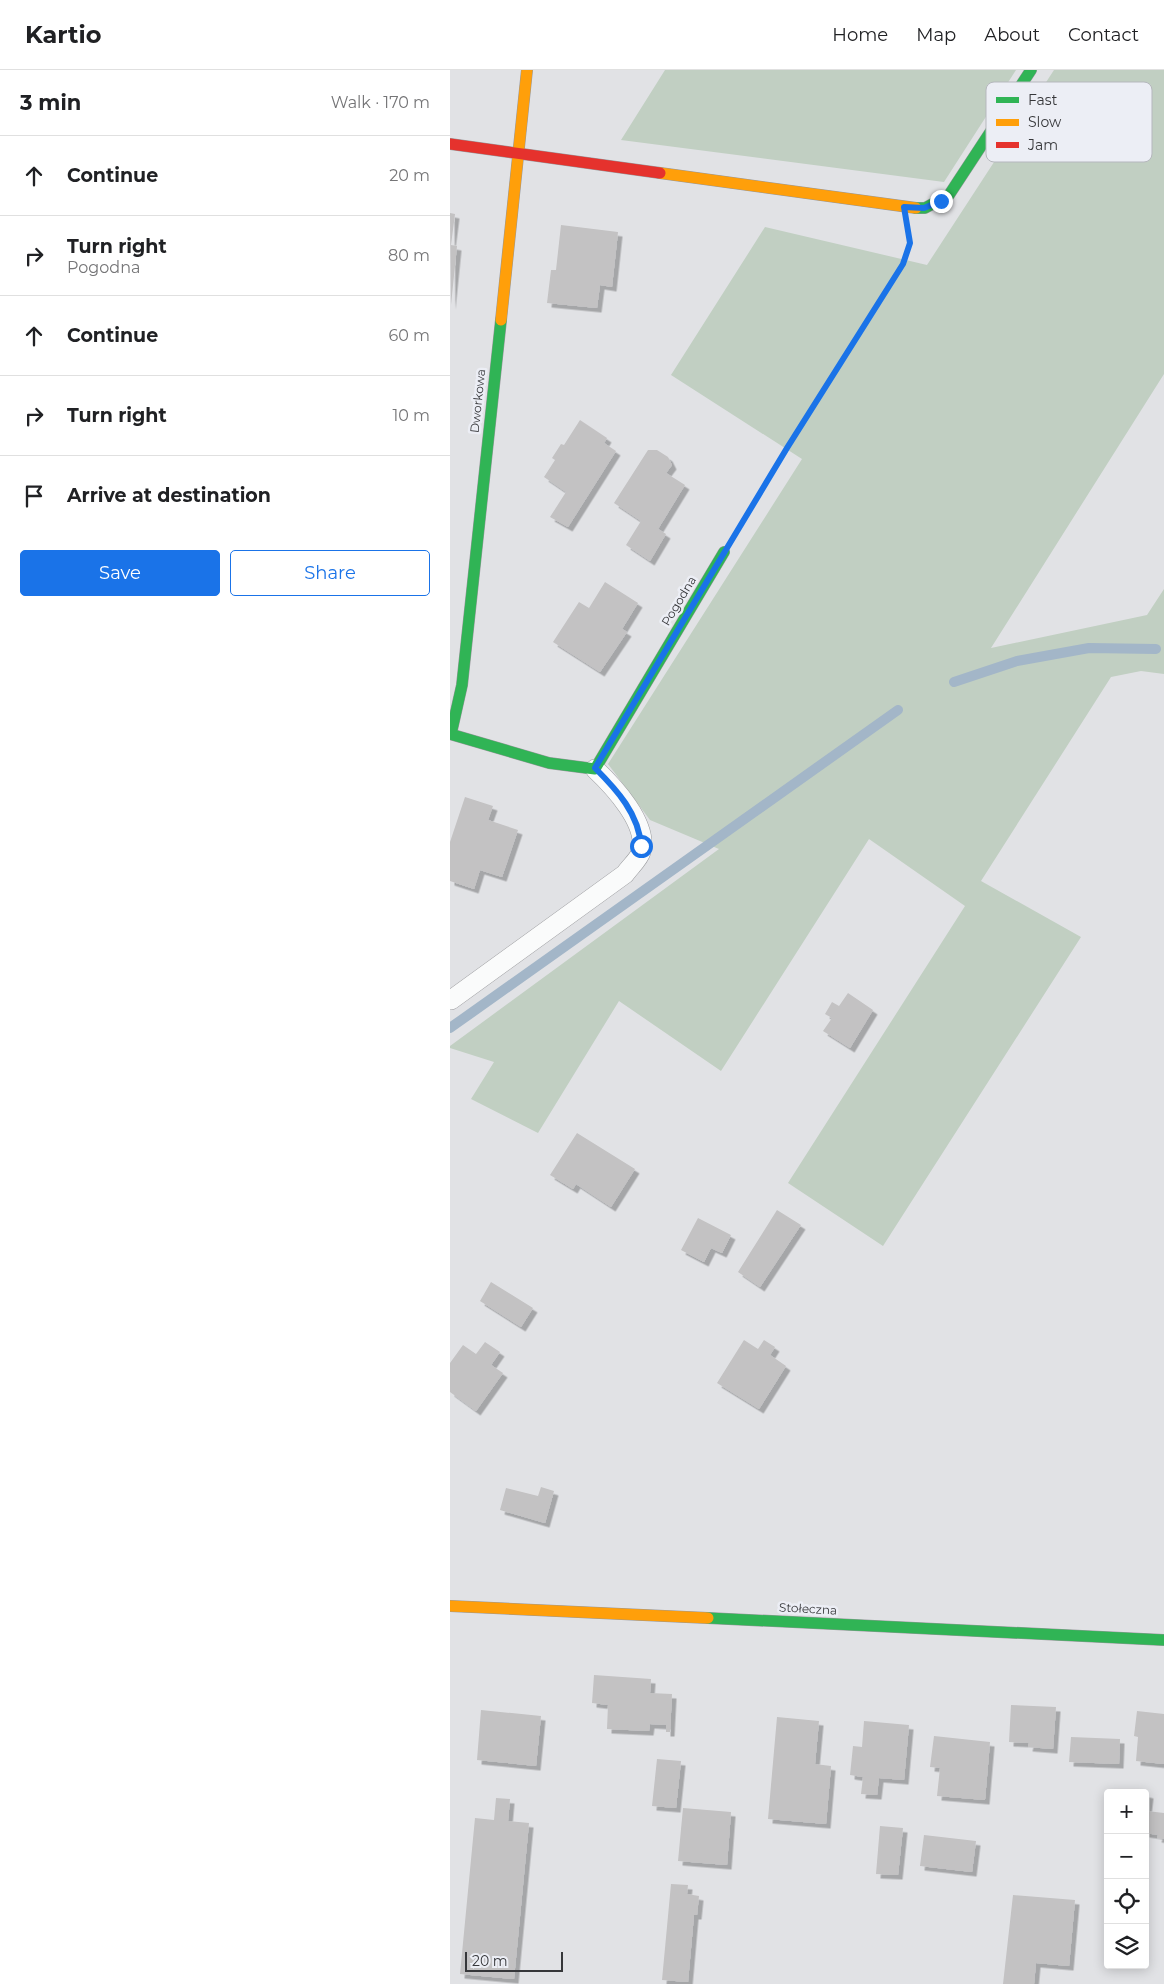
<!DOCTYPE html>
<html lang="en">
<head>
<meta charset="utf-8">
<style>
	:root { --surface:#fff; --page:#f6f6f6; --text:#202124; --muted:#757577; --line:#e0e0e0; --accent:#1a73e8 }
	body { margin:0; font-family:Montserrat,sans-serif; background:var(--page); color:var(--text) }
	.controls { position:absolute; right:15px; bottom:15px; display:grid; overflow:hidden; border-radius:5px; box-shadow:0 2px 12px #0003 }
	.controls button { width:45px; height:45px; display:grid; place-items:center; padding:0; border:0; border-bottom:1px solid var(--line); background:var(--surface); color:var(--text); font:25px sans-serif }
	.scale { position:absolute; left:15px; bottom:12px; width:98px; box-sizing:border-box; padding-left:5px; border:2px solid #36373a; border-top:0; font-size:14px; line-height:18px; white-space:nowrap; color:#36373a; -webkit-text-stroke:4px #eceef5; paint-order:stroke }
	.stop { position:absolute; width:15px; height:15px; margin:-11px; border:4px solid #1a73e8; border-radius:50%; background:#fff }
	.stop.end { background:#1a73e8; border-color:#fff; box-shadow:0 1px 5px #0008 }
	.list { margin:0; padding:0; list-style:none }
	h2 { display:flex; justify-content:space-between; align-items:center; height:65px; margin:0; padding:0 20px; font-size:21px }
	h2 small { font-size:16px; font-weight:400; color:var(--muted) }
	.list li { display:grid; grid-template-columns:32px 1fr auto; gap:15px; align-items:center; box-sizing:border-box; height:80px; padding:0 20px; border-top:1px solid var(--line) }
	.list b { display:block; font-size:19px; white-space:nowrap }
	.list p { margin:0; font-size:16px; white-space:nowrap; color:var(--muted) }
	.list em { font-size:16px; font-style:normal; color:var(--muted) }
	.actions { display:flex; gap:10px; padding:15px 20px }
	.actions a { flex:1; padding:11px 0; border:1px solid var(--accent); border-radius:5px; text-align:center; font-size:18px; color:var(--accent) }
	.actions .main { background:var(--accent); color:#fff }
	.icon { flex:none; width:28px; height:28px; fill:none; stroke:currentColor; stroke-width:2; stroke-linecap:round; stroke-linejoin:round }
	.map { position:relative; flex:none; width:714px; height:1914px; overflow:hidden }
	header { display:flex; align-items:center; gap:30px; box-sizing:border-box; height:70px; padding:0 25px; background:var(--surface); border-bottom:1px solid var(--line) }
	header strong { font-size:24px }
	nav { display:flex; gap:28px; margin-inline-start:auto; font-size:18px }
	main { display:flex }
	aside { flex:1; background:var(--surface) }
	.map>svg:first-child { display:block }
</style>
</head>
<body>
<header>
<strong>Kartio</strong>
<nav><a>Home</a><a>Map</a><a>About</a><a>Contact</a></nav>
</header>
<main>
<aside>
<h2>3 min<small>Walk · 170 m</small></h2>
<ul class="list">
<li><svg class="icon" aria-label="ahead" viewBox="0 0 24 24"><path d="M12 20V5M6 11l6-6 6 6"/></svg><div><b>Continue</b></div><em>20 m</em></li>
<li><svg class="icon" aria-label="right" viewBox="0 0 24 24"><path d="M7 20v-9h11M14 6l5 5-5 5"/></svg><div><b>Turn right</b><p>Pogodna</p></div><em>80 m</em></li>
<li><svg class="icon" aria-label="ahead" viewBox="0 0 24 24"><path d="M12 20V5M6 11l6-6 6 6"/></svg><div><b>Continue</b></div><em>60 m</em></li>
<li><svg class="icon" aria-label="right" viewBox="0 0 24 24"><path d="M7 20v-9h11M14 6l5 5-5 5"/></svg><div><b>Turn right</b></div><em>10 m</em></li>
<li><svg class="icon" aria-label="arrive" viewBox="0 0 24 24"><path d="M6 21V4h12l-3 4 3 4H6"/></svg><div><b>Arrive at destination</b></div></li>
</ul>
<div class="actions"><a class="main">Save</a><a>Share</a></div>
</aside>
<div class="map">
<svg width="714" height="1914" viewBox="0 0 714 1914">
	<defs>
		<filter id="shadow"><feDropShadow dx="4.5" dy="4.5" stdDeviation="0" flood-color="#0004"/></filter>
	</defs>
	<rect width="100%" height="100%" fill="#e1e2e5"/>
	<path fill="#c1cfc2" d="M215 0H566L494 112 171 70Z
		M604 0H714V304L541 578 697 545 714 519V604L691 601 661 607 531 811 631 867 433 1176 338 1113 515 836 419 769 271 1001 169 931 88 1063 21 1029 44 992 0 978V976L269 779 200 750 158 694 352 389 221 305 315 157 477 195Z"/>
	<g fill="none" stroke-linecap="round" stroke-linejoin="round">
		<path stroke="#a3b6c8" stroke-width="10" d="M504 612 567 591 639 578 706 579
			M0 958 448 640"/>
	</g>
	<path fill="#c3c2c3" filter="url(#shadow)" d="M0 143 5 144 1 175 7 176 1 235Z
		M111 155 168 162 162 217 150 215 147 238 97 233 101 200H106Z
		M130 350 157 368 154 373 166 381 118 457 100 447 116 422 94 407 105 390 102 388 111 374 114 375Z
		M198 380H207L218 387 222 395 216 403 235 415 208 459 216 464 200 491 176 475 191 451 164 433Z
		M155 512 188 533 172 559 177 562 150 602 103 572 129 532 139 538Z
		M15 727 43 736 38 750 68 760 52 807 30 800 24 819 0 811V772Z
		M398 923 423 940 400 978 373 961 382 948 375 944 382 932 389 936Z
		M127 1063 185 1099 161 1137 126 1114 123 1119 100 1105Z
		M327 1140 351 1155 310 1217 288 1202Z
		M248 1148 281 1165 272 1183 261 1178 254 1192 231 1180Z
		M41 1212 83 1238 71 1257 30 1231Z
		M294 1270 308 1279 314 1270 325 1277 320 1285 336 1296 309 1339 267 1313Z
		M35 1272 50 1282 41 1295 53 1303 26 1341 0 1322V1293L13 1275 26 1284Z
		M91 1417 104 1421 95 1453 50 1440 56 1418 88 1426Z
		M144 1605 201 1609 200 1623 222 1624 220 1662H216V1655L200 1654 199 1661 157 1659 158 1635 142 1633Z
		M561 1635 606 1637 603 1679 578 1677 579 1673 559 1672Z
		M31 1640 91 1646 86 1696 27 1690Z
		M687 1641 714 1644V1694L686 1691 688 1667 684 1666Z
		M327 1647 369 1651 365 1694 381 1696 376 1754 318 1749Z
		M414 1651 459 1655 454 1710 429 1708 427 1725 411 1724 413 1707 400 1705 403 1676 412 1677Z
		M484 1666 540 1672 535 1730 487 1726 490 1698 480 1697Z
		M621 1667 670 1669 669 1694 619 1692Z
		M207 1689 231 1691 226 1738 202 1736Z
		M695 1723 699 1724 697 1741 714 1743V1769L707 1768 708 1765 695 1763Z
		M46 1728 60 1729 58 1751 79 1753 64 1909 10 1904 25 1748 44 1750Z
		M233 1738 281 1742 277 1795 228 1791Z
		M430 1756 453 1758 448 1805 426 1804Z
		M474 1765 526 1771 522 1802 470 1796Z
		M221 1814 238 1815 237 1824 249 1826 247 1845H244L238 1912 212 1910Z
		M563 1825 625 1830 619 1896 586 1893 584 1914H553Z"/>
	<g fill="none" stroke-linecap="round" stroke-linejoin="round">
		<defs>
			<path id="lane" d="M1 930 175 804C179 798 189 789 191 782 199 754 163 716 145 699"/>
			<path id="fast" d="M466 138H475L499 125 581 0
				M0 664 99 693 145 699 274 482
				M1 664 12 615 51 250
				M258 1548 714 1570"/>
			<path id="slow" d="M210 103 466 138
				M51 250 77 0
				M0 1536 258 1548"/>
			<path id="jam" d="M0 74 210 103"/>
		</defs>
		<use href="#lane" stroke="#96979a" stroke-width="20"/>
		<use href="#fast" stroke="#96979a" stroke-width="12"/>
		<use href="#slow" stroke="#96979a" stroke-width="12"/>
		<use href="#jam" stroke="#96979a" stroke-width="12"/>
		<path stroke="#c2c3c4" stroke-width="3" stroke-dasharray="2.5 4" stroke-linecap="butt" d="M290 456 453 194 460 173 459 168"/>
		<use href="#lane" stroke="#fafbfb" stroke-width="19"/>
		<use href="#fast" stroke="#30b455" stroke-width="11"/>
		<use href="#slow" stroke="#ff9f0a" stroke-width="11"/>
		<use href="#jam" stroke="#e5322d" stroke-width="11"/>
	</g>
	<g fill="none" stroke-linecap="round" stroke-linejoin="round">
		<path stroke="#1a73e8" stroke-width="6" d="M191 776C189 744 167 720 145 698L337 378 453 194 460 173 454 137 474 138 491 131"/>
	</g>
	<g text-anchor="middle" stroke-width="5" stroke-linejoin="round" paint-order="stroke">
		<g font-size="12" fill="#36373a" stroke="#eceef5">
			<text transform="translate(28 331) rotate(-84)" y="4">Dworkowa</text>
			<text transform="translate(229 531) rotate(-59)" y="4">Pogodna</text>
			<text transform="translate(358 1539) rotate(3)" y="4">Stołeczna</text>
		</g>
	</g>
	<rect x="536" y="12" width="166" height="80" rx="8" fill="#eceef5" stroke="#b5b7bd" stroke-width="1"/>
	<rect x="546" y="27" width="23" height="6" fill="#30b455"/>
	<rect x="546" y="49" width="23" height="7" fill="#ff9f0a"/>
	<rect x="546" y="72" width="23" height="6" fill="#e5322d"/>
	<g font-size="14" fill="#36373a">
		<text x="578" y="35">Fast</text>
		<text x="578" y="57">Slow</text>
		<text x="578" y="80">Jam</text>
	</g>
</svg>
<div class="controls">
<button>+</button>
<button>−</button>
<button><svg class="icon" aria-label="locate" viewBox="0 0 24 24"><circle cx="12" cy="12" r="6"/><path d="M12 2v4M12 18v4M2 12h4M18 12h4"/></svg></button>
<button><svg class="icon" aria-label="layers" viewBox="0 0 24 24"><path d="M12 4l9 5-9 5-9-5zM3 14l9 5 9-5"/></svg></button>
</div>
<div class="scale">20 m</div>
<div class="stop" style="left:191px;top:776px"></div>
<div class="stop end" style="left:491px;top:131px"></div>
</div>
</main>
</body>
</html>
